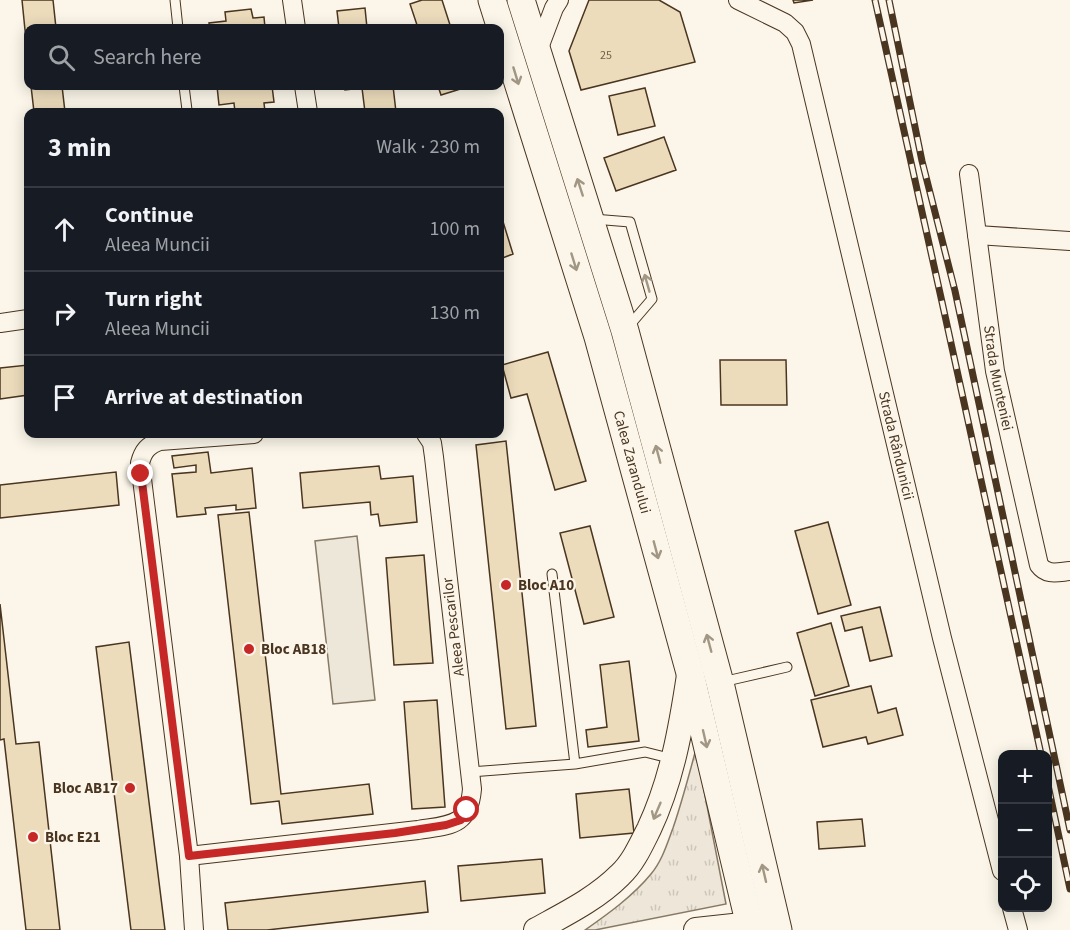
<!DOCTYPE html>
<html lang="en">
<head>
<meta charset="utf-8">
<style>
	:root { --surface:#171b24; --page:#20242c; --text:#f1f3f6; --muted:#9ea1a6; --line:#363941 }
	body { margin:0; font-family:"Source Sans 3",sans-serif; background:var(--page); color:var(--text) }
	.controls { position:absolute; right:18px; bottom:18px; display:grid; overflow:hidden; border-radius:12px; box-shadow:0 3px 15px #0003 }
	.controls button { width:54px; height:54px; display:grid; place-items:center; padding:0; border:0; border-bottom:2px solid var(--line); background:var(--surface); color:var(--text); font:30px sans-serif }
	.stop { position:absolute; width:18px; height:18px; margin:-14px; border:4px solid #c62828; border-radius:50%; background:#fff }
	.stop.end { background:#c62828; border-color:#fff; box-shadow:0 2px 6px #0008 }
	.list { margin:0; padding:0; list-style:none }
	h2 { display:flex; justify-content:space-between; align-items:center; height:78px; margin:0; padding:0 24px; font-size:26px }
	h2 small { font-size:20px; font-weight:400; color:var(--muted) }
	.list li { display:grid; grid-template-columns:39px 1fr auto; gap:18px; align-items:center; box-sizing:border-box; height:84px; padding:0 24px; border-top:2px solid var(--line) }
	.list b { display:block; font-size:22px; white-space:nowrap }
	.list p { margin:0; font-size:20px; white-space:nowrap; color:var(--muted) }
	.list em { font-size:20px; font-style:normal; color:var(--muted) }
	.icon { flex:none; width:33px; height:33px; fill:none; stroke:currentColor; stroke-width:2; stroke-linecap:round; stroke-linejoin:round }
	.map { position:relative; flex:none; width:1070px; height:930px; overflow:hidden }
	.search { position:absolute; background:var(--surface); box-shadow:0 3px 15px #0003; left:24px; top:24px; width:480px; height:66px; display:flex; align-items:center; gap:15px; box-sizing:border-box; padding:0 21px; border-radius:12px; color:var(--muted); font-size:22px }
	.panel { position:absolute; background:var(--surface); box-shadow:0 3px 15px #0003; left:24px; top:108px; width:480px; height:330px; border-radius:12px }
	.map>svg:first-child { display:block }
</style>
</head>
<body>
<div class="map">
<svg width="1070" height="930" viewBox="0 0 1070 930">
	<defs>
		<pattern id="park-tufts" width="24" height="20" patternUnits="userSpaceOnUse" patternTransform="scale(1.5)"><rect width="24" height="20" fill="#ede6d9"/><path d="M3 7l-1-3M5 7V3M7 7l1-3M15 17l-1-3M17 17v-4M19 17l1-3" fill="none" stroke="#cdc6ba"/></pattern>
	</defs>
	<rect width="100%" height="100%" fill="#fbf6e9"/>
	<path fill="url(#park-tufts)" stroke="#887966" stroke-width="1.5" d="M696 749 726 904 595 930H585C608 914 633 896 651 874 662 861 667 844 673 828 682 802 689 775 696 749Z"/>
	<path fill="#ede7d9" stroke="#887966" stroke-width="1.5" d="M357 536 375 700 333 704 315 541Z"/>
	<path fill="#ecdcbc" stroke="#4a3520" stroke-width="1.5" d="M22 0H53L56 28H28V60Z
		M422 0H442L451 28H418L410 4Z
		M589 0H659L680 12 695 62 581 90 569 51Z
		M793 0H813L794 3Z
		M365 8 367 28H339L337 11Z
		M251 9 253 18 264 17 265 28H210L209 23 226 21 225 12Z
		M31 86H62L65 112H34Z
		M217 86H272L274 102 264 103 265 112H235L234 103 219 105Z
		M345 86H393L396 112H365L362 88 345 90Z
		M438 86H470L441 95Z
		M645 88 655 126 618 135 609 96Z
		M664 137 676 170 616 191 604 158Z
		M500 212 513 254 500 259Z
		M548 352 586 481 555 490 527 394 511 398 502 365Z
		M720 360H786L787 405H721Z
		M28 365V395L0 399V368Z
		M506 441 536 726 506 729 476 445Z
		M208 452 211 473 252 468 256 508 236 510V505L205 508 206 514 177 517 172 474 196 472V465L174 468 172 456Z
		M379 466 381 479 413 476 417 522 380 526 378 514 371 515 370 502 303 508 300 473Z
		M116 472 119 505 0 518V485Z
		M249 512 281 794 369 784 373 814 282 824 279 801 251 804 218 515Z
		M828 522 851 605 818 614 795 531Z
		M590 526 614 617 584 624 560 533Z
		M424 555 433 663 394 665 386 558Z
		M0 604 16 744 39 742 60 930H26L4 739 0 740Z
		M880 607 892 656 870 661 862 627 845 631 841 616Z
		M831 623 849 686 815 696 797 633Z
		M129 642 165 930H131L96 647Z
		M629 661 639 741 588 747 586 730 607 727 600 665Z
		M871 686 878 713 896 708 903 735 868 744 866 737 823 747 811 700Z
		M437 700 445 807 412 809 404 702Z
		M629 789 634 833 580 838 576 794Z
		M862 819 865 846 819 849 817 822Z
		M542 859 545 893 461 901 458 866Z
		M425 881 428 912 267 930H228L225 903Z"/>
	<g fill="none" stroke-linecap="round" stroke-linejoin="round">
		<defs>
			<path id="lane" d="M175 0 178 28
				M184 86 187 110
				M593 219 630 222 652 299 628 327
				M722 682 787 667
				M575 764 645 752 673 759
				M470 772 575 764 552 574"/>
			<g id="street">
				<path d="M292 0 296 28"/>
				<path id="s1" d="M738 0 785 23 795 32 801 44 942 638 1002 871"/>
				<path d="M537 53 554 8 559 0"/>
				<path d="M304 86 308 112"/>
				<path id="s2" d="M969 174 995 371 1039 565C1047 576 1058 572 1070 571"/>
				<path d="M977 235 1070 241"/>
				<path d="M0 323 28 319"/>
				<path d="M189 856 418 830C449 825 469 827 472 789L434 457 432 443 426 434"/>
				<path d="M1012 908 1018 930"/>
				<path d="M194 930 189 856 140 463C143 451 148 445 160 441L254 434"/>
			</g>
			<path id="secondary" d="M536 930C565 914 596 899 620 875 633 863 641 845 649 829 672 780 681 728 689 675
				M696 930 769 922"/>
			<g id="primary">
				<path id="s3" d="M492 0 598 337 690 673 751 930"/>
				<path d="M521 0 625 331 720 683 778 930"/>
			</g>
		</defs>
		<use href="#lane" stroke="#4a3520" stroke-width="11"/>
		<use href="#street" stroke="#4a3520" stroke-width="20"/>
		<use href="#secondary" stroke="#4a3520" stroke-width="26"/>
		<use href="#primary" stroke="#4a3520" stroke-width="29"/>
		<use href="#lane" stroke="#fbf6e9" stroke-width="9"/>
		<use href="#street" stroke="#fbf6e9" stroke-width="18"/>
		<use href="#secondary" stroke="#fbf6e9" stroke-width="24"/>
		<use href="#primary" stroke="#fbf6e9" stroke-width="27"/>
		<defs>
			<path id="rail" d="M875 0 942 302 1041 754
				M889 0 922 161 955 291 1070 830
				M1048 785 1070 889"/>
		</defs>
		<use href="#rail" stroke="#4a3520" stroke-width="7"/>
		<use href="#rail" stroke="#fbf6e9" stroke-width="4.5" stroke-dasharray="14" stroke-linecap="butt"/>
	</g>
	<defs><path id="oneway-shaft" d="M-6 0H5M1.5-3L5.5 0L1.5 3" fill="none" stroke-width="1.6" stroke-linecap="round" stroke-linejoin="round" transform="scale(1.5)"/></defs>
	<g stroke="#a29684">
		<use href="#oneway-shaft" transform="translate(516 76) rotate(73)"/>
		<use href="#oneway-shaft" transform="translate(580 187) rotate(-108)"/>
		<use href="#oneway-shaft" transform="translate(574 262) rotate(73)"/>
		<use href="#oneway-shaft" transform="translate(647 283) rotate(-106)"/>
		<use href="#oneway-shaft" transform="translate(658 454) rotate(-105)"/>
		<use href="#oneway-shaft" transform="translate(656 550) rotate(75)"/>
		<use href="#oneway-shaft" transform="translate(709 643) rotate(-105)"/>
		<use href="#oneway-shaft" transform="translate(705 739) rotate(77)"/>
		<use href="#oneway-shaft" transform="translate(657 811) rotate(113)"/>
		<use href="#oneway-shaft" transform="translate(764 873) rotate(-103)"/>
	</g>
	<g fill="none" stroke-linecap="round" stroke-linejoin="round">
		<path stroke="#c62828" stroke-width="8" d="M141 474 189 856 395 833 446 825 461 820 467 810"/>
	</g>
	<g fill="#c62828" stroke="#fbf6e9" stroke-width="2">
		<circle cx="506" cy="585" r="6"/>
		<circle cx="249" cy="649" r="6"/>
		<circle cx="130" cy="788" r="6"/>
		<circle cx="33" cy="837" r="6"/>
	</g>
	<g text-anchor="middle" stroke-width="4.5" stroke-linejoin="round" paint-order="stroke">
		<g font-size="12" fill="#725f47">
			<text x="606" y="59">25</text>
		</g>
		<g font-size="15" fill="#4a3520" stroke="#fbf6e9">
			<text dy="5" stroke="none"><textPath href="#s2" startOffset="206">Strada Munteniei</textPath></text>
			<text dy="5" stroke="none"><textPath href="#s1" startOffset="492">Strada Rândunicii</textPath></text>
			<text dy="5" stroke="none"><textPath href="#s3" startOffset="483">Calea Zarandului</textPath></text>
			<text transform="translate(453 627) rotate(-97)" y="5">Aleea Pescarilor</text>
		</g>
		<g font-size="15" font-weight="bold" fill="#4a3520" stroke="#fbf6e9" text-anchor="start">
			<text x="518" y="590">Bloc A10</text>
			<text x="261" y="654">Bloc AB18</text>
			<text x="118" y="793" text-anchor="end">Bloc AB17</text>
			<text x="45" y="842">Bloc E21</text>
		</g>
	</g>
</svg>
<div class="controls">
<button>+</button>
<button>−</button>
<button><svg class="icon" aria-label="locate" viewBox="0 0 24 24"><circle cx="12" cy="12" r="6"/><path d="M12 2v4M12 18v4M2 12h4M18 12h4"/></svg></button>
</div>
<div class="stop" style="left:467px;top:810px"></div>
<div class="stop end" style="left:141px;top:474px"></div>
<div class="search"><svg class="icon" aria-label="search" viewBox="0 0 24 24"><circle cx="10" cy="10" r="6"/><path d="M15 15l6 6"/></svg>Search here</div>
<section class="panel">
<h2>3 min<small>Walk · 230 m</small></h2>
<ul class="list">
<li><svg class="icon" aria-label="ahead" viewBox="0 0 24 24"><path d="M12 20V5M6 11l6-6 6 6"/></svg><div><b>Continue</b><p>Aleea Muncii</p></div><em>100 m</em></li>
<li><svg class="icon" aria-label="right" viewBox="0 0 24 24"><path d="M7 20v-9h11M14 6l5 5-5 5"/></svg><div><b>Turn right</b><p>Aleea Muncii</p></div><em>130 m</em></li>
<li><svg class="icon" aria-label="arrive" viewBox="0 0 24 24"><path d="M6 21V4h12l-3 4 3 4H6"/></svg><div><b>Arrive at destination</b></div></li>
</ul>
</section>
</div>
</body>
</html>
